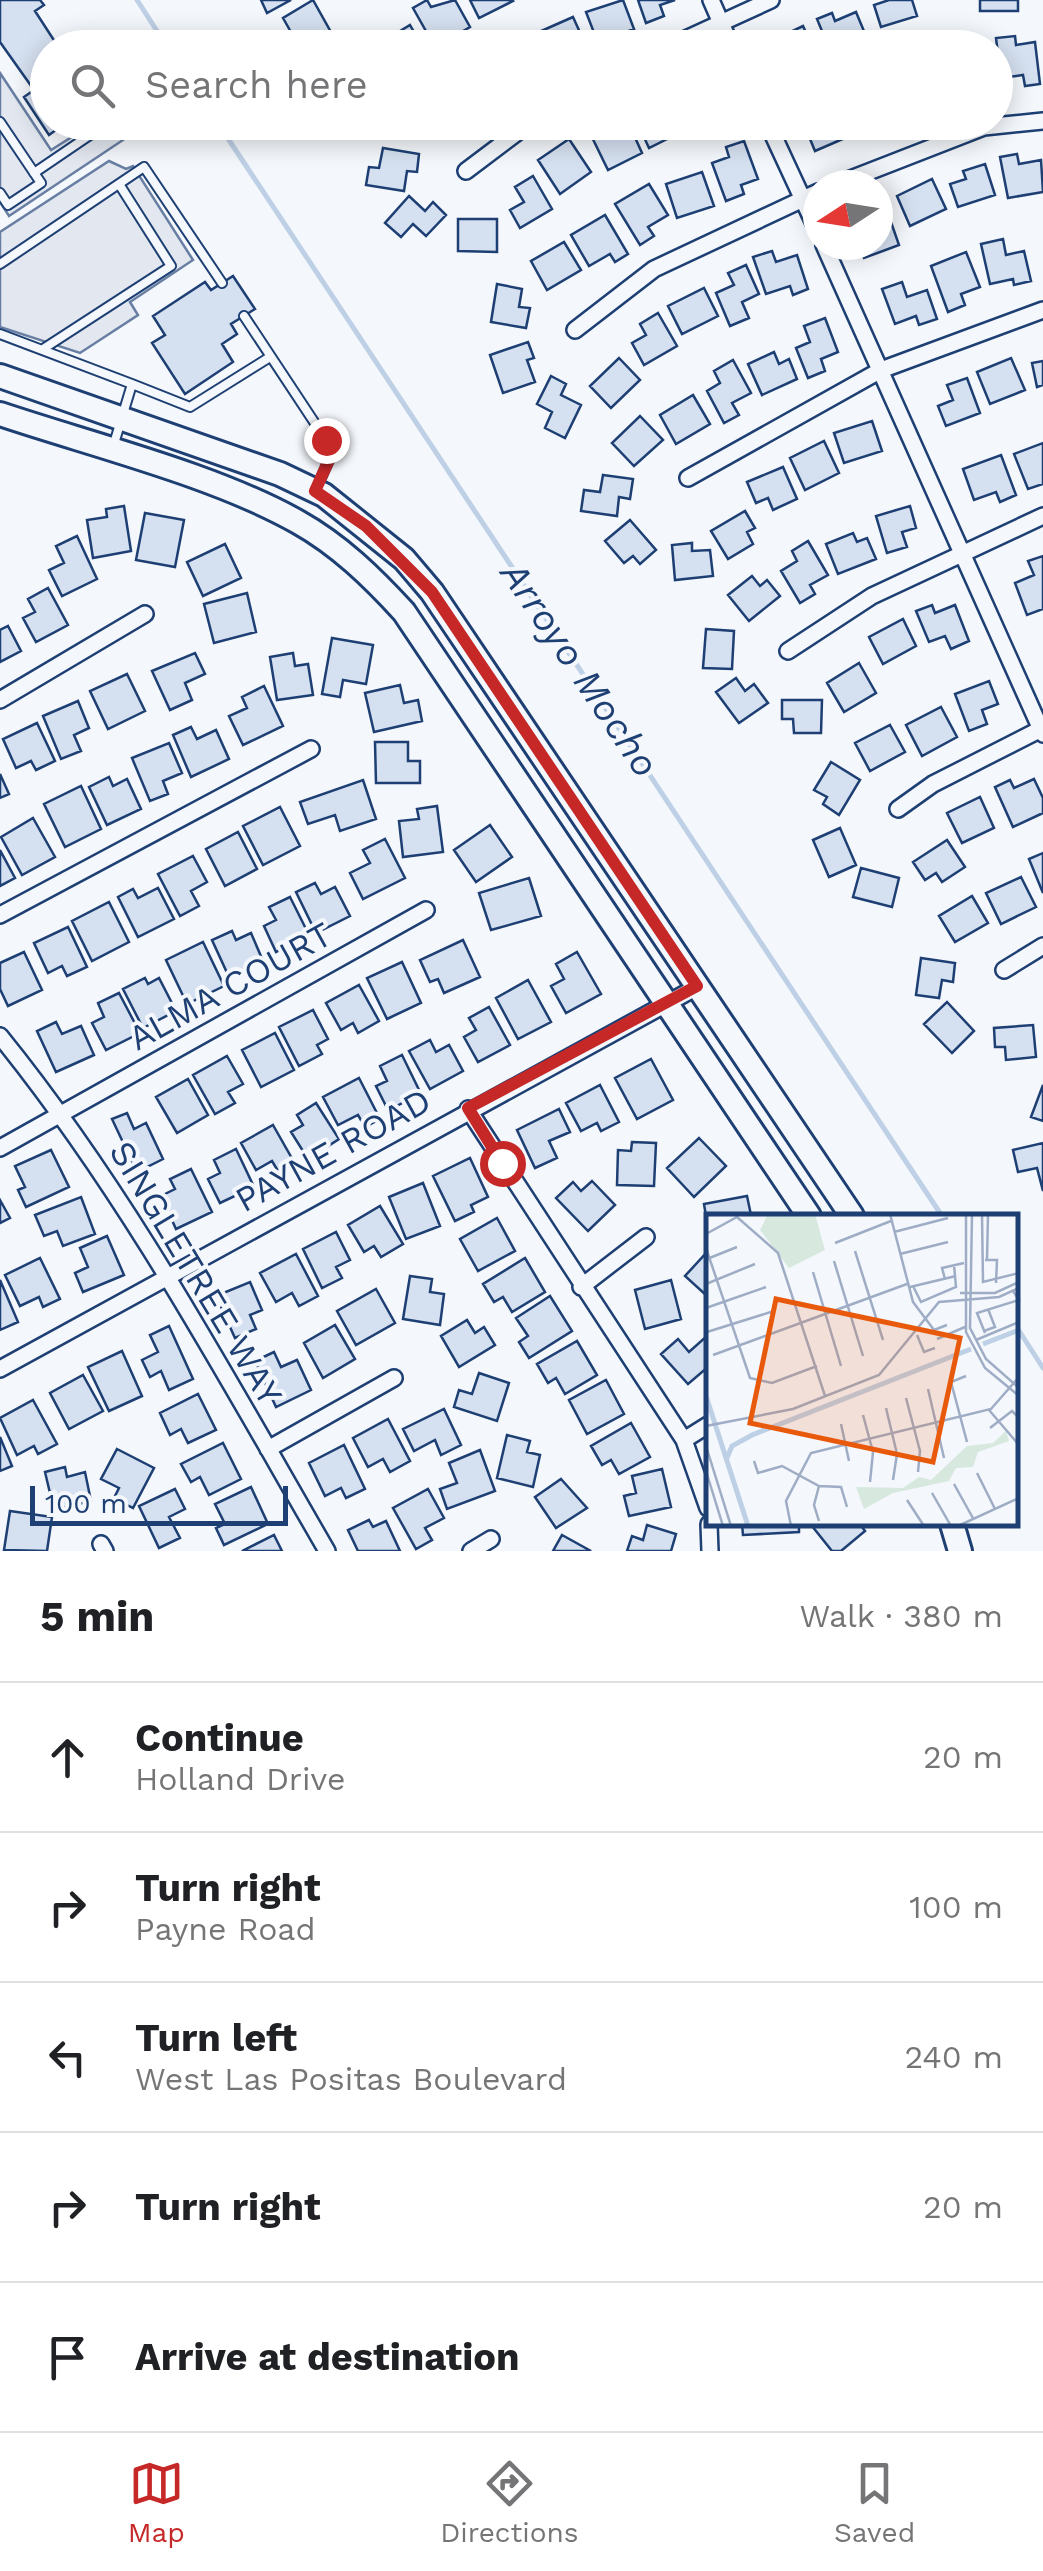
<!DOCTYPE html>
<html lang="en">
<head>
<meta charset="utf-8">
<style>
	:root { --surface:#fff; --page:#f2f2f2; --text:#202124; --muted:#757577; --line:#e0e0e0; --accent:#c62828 }
	body { margin:0; font-family:"Work Sans",sans-serif; background:var(--page); color:var(--text) }
	.compass { position:absolute; left:803px; top:170px; width:90px; height:90px; border-radius:50%; background:var(--surface); box-shadow:0 5px 25px #0003; rotate:258deg }
	.scale { position:absolute; left:30px; bottom:25px; width:258px; box-sizing:border-box; padding-left:10px; border:5px solid #1d3f73; border-top:0; font-size:28px; line-height:35px; white-space:nowrap; color:#1d3f73; -webkit-text-stroke:8px #f4f7fb; paint-order:stroke }
	.stop { position:absolute; width:30px; height:30px; margin:-22px; border:8px solid #c62828; border-radius:50%; background:#fff }
	.stop.end { background:#c62828; border-color:#fff; box-shadow:0 2px 10px #0008 }
	.list { margin:0; padding:0; list-style:none }
	h2 { display:flex; justify-content:space-between; align-items:center; height:130px; margin:0; padding:0 40px; font-size:42px }
	h2 small { font-size:32px; font-weight:400; color:var(--muted) }
	.list li { display:grid; grid-template-columns:65px 1fr auto; gap:30px; align-items:center; box-sizing:border-box; height:150px; padding:0 40px; border-top:2px solid var(--line) }
	.list b { display:block; font-size:38px; white-space:nowrap }
	.list p { margin:0; font-size:32px; white-space:nowrap; color:var(--muted) }
	.list em { font-size:32px; font-style:normal; color:var(--muted) }
	.icon { flex:none; width:55px; height:55px; fill:none; stroke:currentColor; stroke-width:2; stroke-linecap:round; stroke-linejoin:round }
	.map { position:relative; flex:none; width:1043px; height:1551px; overflow:hidden }
	.search { position:absolute; background:var(--surface); box-shadow:0 5px 25px #0003; left:30px; right:30px; top:30px; height:110px; display:flex; align-items:center; gap:25px; box-sizing:border-box; padding:0 35px; border-radius:55px; color:var(--muted); font-size:38px }
	.sheet { height:880px; background:var(--surface) }
	nav { display:flex; justify-content:space-around; align-items:center; box-sizing:border-box; height:140px; border-top:2px solid var(--line); background:var(--surface); font-size:28px; color:var(--muted) }
	nav a { display:grid; justify-items:center; gap:5px }
	nav .on { color:var(--accent) }
	.map>svg:first-child { display:block }
</style>
</head>
<body>
<div class="map">
<svg width="1043" height="1551" viewBox="0 0 1043 1551">
	<rect width="100%" height="100%" fill="#f4f7fb"/>
	<path fill="#e3e8f0" stroke="#687fa3" stroke-width="2.5" d="M0 73 51 150 94 123H116L126 138 9 216 0 202Z
		M109 161 126 169 133 166 193 260 130 302 138 315 80 353 0 327V232Z"/>
	<g fill="none" stroke-linecap="round" stroke-linejoin="round">
		<path stroke="#bed0e5" stroke-width="5" d="M137 0 168 48
			M217 122 942 1216
			M1016 1326 1043 1368"/>
	</g>
	<path fill="#d5e0f0" stroke="#1d3f73" stroke-width="2.5" d="M0 0H40L44 5 35 11 59 48H48V122H67L49 135 24 97 34 90 0 42Z
		M261 0H291L267 13Z
		M313 0 332 34 300 48 283 18Z
		M427 0 431 7 455 0 470 27 435 47 413 8Z
		M470 0H512L513 1 479 18Z
		M623 0 634 29 598 43 586 12Z
		M638 0H675L660 5 664 16 646 23Z
		M889 0H912L917 16 881 27 874 5Z
		M980 0H1018V11H980Z
		M856 12 871 48H829L817 19 832 13 835 21Z
		M573 17 587 48H546L539 32Z
		M410 25 423 48H399L392 36Z
		M803 26 813 48H777L790 41 786 34Z
		M1015 36 1016 45 1035 42 1040 84 1025 86 1023 75 1001 78 996 38Z
		M410 122H438L423 137Z
		M596 122 603 127 628 122 642 153 608 170 587 127Z
		M637 122H681L685 130 649 148Z
		M803 122H847L852 135 815 151Z
		M861 122H882L884 130 866 137Z
		M569 139 591 172 560 194 538 160Z
		M744 141 758 179 741 185 744 194 726 201 712 163 729 157 726 147Z
		M383 148 419 154 417 172 407 171 404 191 366 185 369 167 379 168Z
		M1017 154 1019 164 1041 160 1043 192 1008 198 1000 157Z
		M985 164 995 195 958 207 950 184 966 179 963 171Z
		M702 172 714 206 677 218 666 184Z
		M533 176 552 209 520 228 510 210 524 202 515 187Z
		M932 179 946 209 910 226 897 196Z
		M649 184 668 215 648 227 654 236 640 245 615 204Z
		M409 196 425 211 433 202 446 215 426 236 413 224 401 237 385 223Z
		M884 202 899 245 864 258 859 245H878V204Z
		M605 215 628 254 615 262 610 254 589 266 571 235Z
		M458 219H497V252L458 251Z
		M1003 239 1006 255 1024 251 1031 281 1014 285 1013 279 990 284 981 244Z
		M564 242 581 270 547 290 531 261Z
		M772 251 776 262 797 255 808 289 793 295 790 286 766 294 753 257Z
		M966 252 980 287 961 294 965 305 948 312 931 266Z
		M746 265 759 294 742 302 749 318 730 326 716 293 734 285 728 273Z
		M233 276 255 309 231 324 237 334 222 344 233 362 185 394 152 343 165 335 153 316 205 282 211 290Z
		M902 282 907 297 927 290 937 319 919 325 916 316 895 324 882 289Z
		M497 284 522 289 519 307 530 308 526 328 491 322Z
		M704 288 718 316 682 334 668 306Z
		M658 313 677 346 644 365 632 343 646 335 640 324Z
		M825 318 838 352 821 359 825 371 808 378 796 348 810 342 804 326Z
		M528 342 534 358 527 360 535 382 503 393 490 355Z
		M774 352 779 364 789 359 797 379 762 395 748 364Z
		M619 358 640 380 611 408 590 386Z
		M1011 358 1025 390 990 404 977 372Z
		M733 360 751 393 732 403 739 415 724 423 707 391 720 383 714 371Z
		M1043 361V385L1037 387 1032 363Z
		M551 376 566 384 561 395 581 405 565 438 545 428 552 412 537 404Z
		M967 378 980 413 946 426 938 406 953 400 947 385Z
		M693 395 710 424 676 444 660 415Z
		M640 416 663 440 634 466 612 443Z
		M872 421 882 451 844 463 834 433Z
		M824 441 839 473 805 490 790 458Z
		M1043 443V484L1028 489 1014 454Z
		M1001 455 1016 495 1000 502 996 492 974 500 963 469Z
		M783 467 797 499 773 510 768 498 756 503 747 482Z
		M603 475 633 479 630 499 619 497 617 516 581 511 584 490 600 492Z
		M124 506 131 551 93 558 87 520 107 517 106 509Z
		M910 506 916 528 902 532 907 547 887 553 876 516Z
		M745 511 755 528 747 532 753 544 728 559 711 531Z
		M145 513 184 520 175 567 136 560Z
		M630 520 656 550 640 564 633 556 624 563 605 541Z
		M853 533 857 542 867 538 876 559 838 574 826 544Z
		M77 536 97 579 62 596 49 570 64 563 56 546Z
		M808 541 828 575 810 585 815 594 800 603 781 571 797 561 792 551Z
		M692 543V551L710 550 713 576 675 580 672 545Z
		M225 544 241 578 203 596 187 562Z
		M1043 556V609L1027 615 1015 583 1034 575 1028 561Z
		M752 576 760 586 767 580 780 596 749 621 728 595Z
		M48 588 68 625 36 642 23 618 35 612 28 599Z
		M247 593 256 632 214 643 204 604Z
		M932 605 935 613 955 605 969 641 951 649 945 636 929 642 916 611Z
		M903 619 916 646 883 664 869 637Z
		M8 626 21 651 0 662V630Z
		M706 629 734 631 732 669 703 668Z
		M332 638 373 645 366 684 343 680 340 697 322 694Z
		M195 653 205 674 185 683 192 700 170 710 152 671Z
		M293 653 295 666 308 664 313 695 277 700 270 657Z
		M859 663 876 693 844 712 827 683Z
		M127 674 145 711 108 729 90 691Z
		M736 678 745 691 754 684 768 703 739 723 716 692Z
		M989 681 998 704 982 710 987 724 969 731 955 694Z
		M400 685 404 703 418 700 422 721 374 732 365 693Z
		M264 686 283 726 243 745 229 716 247 708 242 697Z
		M782 700H822L821 733H794L793 719H782Z
		M78 701 89 728 74 735 81 751 61 759 43 716Z
		M941 707 957 737 922 756 906 725Z
		M37 723 55 761 36 770 31 761 16 768 3 739Z
		M890 725 905 752 870 771 855 743Z
		M191 727 197 739 216 730 229 759 191 777 173 735Z
		M375 742H408V761H420V783H376Z
		M169 743 182 773 163 781 168 794 150 801 132 758Z
		M831 762 860 780 839 815 823 804 827 797 814 790Z
		M0 774 9 794 0 798Z
		M109 777 113 786 127 779 141 809 107 825 89 787Z
		M1034 779 1043 798V813L1013 827 995 787 1010 780 1014 788Z
		M363 780 376 819 340 831 335 815 308 824 300 802Z
		M81 786 101 829 65 847 44 804Z
		M980 797 994 828 962 843 947 813Z
		M437 806 443 852 403 857 399 821 419 819 417 809Z
		M280 807 300 846 263 865 243 826Z
		M33 818 55 857 22 875 1 837Z
		M490 825 512 857 476 882 454 850Z
		M840 828 856 865 829 877 813 840Z
		M238 832 257 869 225 886 206 849Z
		M385 839 405 878 363 899 350 873 370 863 363 850Z
		M947 840 965 867 942 882 936 873 925 880 913 862Z
		M0 850 15 878 0 886Z
		M1043 853V893L1029 859Z
		M193 856 207 882 191 891 199 906 180 916 158 874Z
		M861 868 899 878 892 907 853 897Z
		M1021 877 1036 907 1001 924 986 893Z
		M529 878 541 916 491 930 479 893Z
		M315 883 321 894 335 887 350 916 316 933 296 892Z
		M158 888 174 919 138 937 118 897 133 889 138 898Z
		M972 896 988 923 955 942 939 916Z
		M290 897 309 935 276 952 264 926 276 920 269 907Z
		M109 902 129 942 92 961 72 921Z
		M68 927 87 967 67 976 62 966 48 973 34 943Z
		M232 931 236 940 251 933 263 961 229 977 212 940Z
		M463 940 480 977 444 993 438 979 430 982 420 960Z
		M203 942 224 986 187 1004 166 960Z
		M24 952 42 990 8 1006 0 989V963Z
		M577 952 601 994 566 1013 551 986 564 979 556 964Z
		M921 958 955 963 953 982 942 980 939 998 916 995Z
		M402 962 421 1003 387 1019 367 978Z
		M145 978 148 984 159 978 176 1011 143 1028 123 989Z
		M528 980 551 1022 518 1039 496 998Z
		M359 985 379 1021 358 1033 353 1023 341 1030 326 1003Z
		M119 993 140 1033 106 1050 92 1023 104 1017 98 1003Z
		M947 1002 974 1031 952 1053 924 1024Z
		M489 1007 510 1045 478 1062 464 1037 476 1030 469 1018Z
		M313 1010 328 1039 317 1045 322 1054 299 1066 279 1027Z
		M56 1022 62 1034 81 1026 94 1055 56 1072 37 1031Z
		M1033 1025 1036 1057 1006 1060 1005 1047H995L994 1028Z
		M275 1033 294 1070 261 1087 242 1050Z
		M430 1040 436 1052 449 1045 463 1071 430 1089 409 1051Z
		M402 1055 421 1094 388 1110 376 1086 387 1081 380 1066Z
		M227 1056 243 1084 228 1092 235 1103 215 1114 193 1075Z
		M651 1059 673 1100 637 1119 615 1078Z
		M359 1078 380 1119 365 1127 358 1115 338 1125 323 1097Z
		M188 1079 208 1115 177 1133 156 1097Z
		M600 1085 619 1122 601 1131 597 1123 581 1131 566 1103Z
		M1043 1085V1121L1031 1117Z
		M316 1103 339 1139 308 1159 291 1132 303 1125 297 1115Z
		M559 1109 570 1132 549 1141 557 1158 535 1168 517 1130Z
		M127 1113 134 1129 146 1123 163 1159 137 1172 112 1119Z
		M273 1125 294 1162 278 1171 272 1161 256 1170 241 1143Z
		M699 1138 726 1166 694 1197 667 1168Z
		M632 1142 656 1143 654 1186 617 1185 618 1150 631 1151Z
		M1043 1143V1191L1037 1168 1018 1172 1013 1150Z
		M236 1149 254 1187 220 1203 208 1179 220 1173 214 1160Z
		M51 1150 69 1187 26 1207 18 1190 25 1187 15 1166Z
		M470 1158 488 1197 471 1205 474 1212 455 1221 433 1176Z
		M191 1169 212 1212 176 1229 161 1196 175 1189 170 1179Z
		M592 1181 615 1205 588 1231 556 1198 573 1182 581 1191Z
		M423 1183 440 1226 406 1239 389 1197Z
		M747 1196 751 1215 708 1216V1228L704 1204Z
		M81 1197 95 1234 63 1246 57 1231 44 1236 35 1215Z
		M0 1200 10 1218 0 1223Z
		M380 1206 403 1244 381 1257 374 1246 364 1252 348 1225Z
		M497 1218 515 1251 478 1271 460 1239Z
		M336 1232 350 1260 336 1267 342 1278 322 1288 303 1249Z
		M107 1236 124 1275 83 1292 75 1273 88 1267 80 1248Z
		M708 1251V1295L707 1296 685 1276Z
		M296 1254 318 1296 299 1306 292 1293 276 1302 260 1273Z
		M40 1258 60 1299 43 1307 39 1297 20 1306 5 1275Z
		M525 1258 545 1292 512 1312 503 1297 494 1302 483 1284Z
		M410 1276 432 1279 430 1292 444 1294 440 1325 403 1319Z
		M0 1280 18 1322 0 1330Z
		M671 1280 681 1319 645 1329 635 1290Z
		M250 1282 262 1310 250 1315 256 1329 235 1338 216 1296Z
		M376 1289 395 1323 356 1345 337 1311Z
		M550 1296 572 1331 529 1358 519 1342 528 1336 516 1318Z
		M467 1320 475 1333 484 1327 495 1345 459 1367 441 1336Z
		M335 1325 355 1359 323 1378 304 1343Z
		M169 1326 193 1379 169 1390 161 1371 150 1377 142 1360 158 1352 150 1335Z
		M708 1335V1367L688 1384 661 1354 678 1339 689 1352Z
		M577 1341 597 1375 565 1394 556 1378 548 1383 537 1364Z
		M122 1351 142 1396 109 1411 88 1367Z
		M274 1352 281 1367 297 1360 311 1390 276 1407 255 1361Z
		M479 1373 509 1383 497 1421 454 1407 459 1390 472 1394Z
		M83 1375 103 1411 69 1429 50 1393Z
		M606 1380 624 1414 587 1434 569 1400Z
		M198 1394 216 1430 188 1443 181 1429 170 1435 160 1413Z
		M33 1400 57 1444 38 1454 34 1446 17 1455 0 1418Z
		M444 1409 461 1445 441 1455 435 1440 414 1451 403 1429Z
		M388 1419 410 1461 390 1472 383 1459 368 1467 353 1438Z
		M631 1423 650 1457 619 1474 611 1460 602 1465 591 1446Z
		M507 1435 530 1441 527 1452 540 1455 533 1487 497 1478Z
		M0 1437 12 1466 0 1471Z
		M223 1443 241 1479 209 1495 200 1477 191 1482 181 1464Z
		M344 1445 365 1489 346 1498 341 1488 325 1496 309 1463Z
		M117 1449 154 1468 133 1508 114 1498 119 1488 101 1479Z
		M480 1450 495 1491 447 1509 440 1489 457 1483 449 1463Z
		M65 1467 67 1477 85 1472 91 1501 54 1510 45 1472Z
		M662 1469 671 1507 629 1516 624 1496 636 1493 632 1476Z
		M561 1479 587 1508 556 1528 535 1497Z
		M251 1487 268 1524 224 1545 216 1528 225 1524 215 1504Z
		M175 1489 185 1509 169 1517 180 1538 159 1548 139 1506Z
		M428 1489 444 1518 425 1528 432 1540 416 1549 393 1508Z
		M10 1511 52 1517 47 1551 4 1550Z
		M369 1520 373 1527 386 1521 400 1551H358L348 1530Z
		M742 1524H799V1532L743 1535Z
		M815 1524H860L865 1531 841 1551H832L812 1526Z
		M647 1525 676 1534 671 1551H627L632 1536 643 1540Z
		M274 1535 282 1551H242Z
		M562 1535 591 1551H553Z"/>
	<g fill="none" stroke-linecap="round" stroke-linejoin="round">
		<defs>
			<path id="service" d="M0 122 41 183 8 205 0 193
				M34 173 109 122
				M0 264 144 167 222 283
				M244 316 326 440 329 460 317 487
				M0 334 132 384 113 447
				M43 349 171 266 119 184
				M132 384 190 407 270 357"/>
			<path id="minor" d="M711 0 732 48
				M666 48 771 0
				M767 122 818 232
				M466 171 531 122
				M835 185 984 127 1043 121
				M824 245 1043 734
				M575 330 654 269 818 192
				M688 478 881 370 1043 310
				M788 651 872 596 1043 516
				M0 700 145 614
				M898 809 933 784 1043 728
				M0 915 311 749
				M1004 970 1043 946
				M0 1036C128 1194 225 1375 327 1551
				M468 1109 684 1440 708 1508
				M0 1148 426 910
				M581 1287 646 1237
				M0 1369 697 987
				M684 1440 708 1425
				M268 1449 394 1378
				M709 1524 710 1551
				M101 1544 105 1551
				M471 1551 491 1539"/>
			<path id="secondary" d="M0 376 280 474 324 495 404 559 432 592 852 1216
				M0 414C92 445 215 475 298 522 339 545 372 577 404 612L809 1216
				M952 1524 960 1551"/>
		</defs>
		<use href="#service" stroke="#1d3f73" stroke-width="12"/>
		<use href="#minor" stroke="#1d3f73" stroke-width="20"/>
		<use href="#secondary" stroke="#1d3f73" stroke-width="28"/>
		<use href="#service" stroke="#f4f7fb" stroke-width="8"/>
		<use href="#minor" stroke="#f4f7fb" stroke-width="15"/>
		<use href="#secondary" stroke="#f4f7fb" stroke-width="22"/>
	</g>
	<g fill="none" stroke-linecap="round" stroke-linejoin="round">
		<path stroke="#c62828" stroke-width="12" d="M326 440 329 460 315 491 366 526 432 592 697 986 468 1108 502 1163"/>
	</g>
	<g text-anchor="middle" stroke-width="8" stroke-linejoin="round" paint-order="stroke">
		<g font-size="35" fill="#1d3f73" stroke="#f4f7fb">
			<text transform="translate(230 986) rotate(-29)" y="12">ALMA COURT</text>
			<text transform="translate(333 1150) rotate(-29)" y="12">PAYNE ROAD</text>
			<text transform="translate(196 1273) rotate(59)" y="12">SINGLETREE WAY</text>
		</g>
		<g font-size="38" font-style="italic" fill="#1d3f73" stroke="#f4f7fb">
			<text transform="translate(580 669) rotate(56)" y="13">Arroyo Mocho</text>
		</g>
	</g>
	<g transform="translate(706 1214)">
		<rect width="312" height="312" fill="#f4f7fb"/>
		<path d="M62 0H109L119 36 83 54 54 16ZM300 217 303 227 272 238 267 253 250 254 243 267 187 279 158 295 150 273 197 274 213 263 225 266 261 232 287 229Z" fill="#d7e8df"/>
		<path fill="none" stroke="#bed0e5" stroke-width="5" d="M277 130 313 116M0 182 42 312M20 246 26 232 46 221 265 135"/>
		<path fill="none" stroke="#9eadc5" stroke-width="2.5" d="M184 0 207 88 228 116 241 111M260 0V118L279 154 313 182M266 0 264 114 280 145 313 174M276 0 277 68 313 59M188 18 242 4M0 20 31 3 72 39 119 182M129 29 185 7M0 34 44 164 66 169 111 152M149 37 177 126M194 40 242 28M1 45 31 33M279 46H291L290 69M281 46 282 0M128 47 157 142M107 58 135 152M239 65 236 54 258 49M0 70 49 50M207 72 215 88 250 73 248 51M204 73 250 62M254 79H289L313 68M0 94 60 73M278 117 289 113 282 95M1 118 68 97M279 119 271 99 313 86 307 77M211 121 218 138 229 134M231 125 259 113M270 126 313 108M7 141 201 70M260 162 245 168 261 228M222 175 238 244M200 184 214 237 212 258M180 194 191 240 187 266M283 196 313 231M157 201 167 238 164 268M135 210 143 247M0 212 87 195 173 161 233 88 293 83 313 74M284 214 306 197 313 204M0 232 25 312M48 247 52 259 76 252 113 272 135 273 141 293M0 257 17 312M271 259 289 295M248 270 268 306M226 279 245 312M201 286 218 312M113 307 108 291 113 272M85 312 80 287 105 239 285 195 313 163M252 312 313 284"/>
		<path fill="#e8590c" fill-opacity="0.15" stroke="#e8590c" stroke-width="5" d="M70 85 254 124 227 248 44 209Z"/>
		<rect width="312" height="312" fill="none" stroke="#1d3f73" stroke-width="5"/>
	</g>
</svg>
<svg class="compass" viewBox="-18 -18 36 36"><path d="M0-13l5 13h-10z" fill="#e53935"/><path d="M0 13l5-13h-10z" fill="#757577"/></svg>
<div class="scale">100 m</div>
<div class="stop" style="left:502px;top:1163px"></div>
<div class="stop end" style="left:326px;top:440px"></div>
<div class="search"><svg class="icon" aria-label="search" viewBox="0 0 24 24"><circle cx="10" cy="10" r="6"/><path d="M15 15l6 6"/></svg>Search here</div>
</div>
<section class="sheet">
<h2>5 min<small>Walk · 380 m</small></h2>
<ul class="list">
<li><svg class="icon" aria-label="ahead" viewBox="0 0 24 24"><path d="M12 20V5M6 11l6-6 6 6"/></svg><div><b>Continue</b><p>Holland Drive</p></div><em>20 m</em></li>
<li><svg class="icon" aria-label="right" viewBox="0 0 24 24"><path d="M7 20v-9h11M14 6l5 5-5 5"/></svg><div><b>Turn right</b><p>Payne Road</p></div><em>100 m</em></li>
<li><svg class="icon" aria-label="left" viewBox="0 0 24 24"><path d="M17 20v-9H6M10 6l-5 5 5 5"/></svg><div><b>Turn left</b><p>West Las Positas Boulevard</p></div><em>240 m</em></li>
<li><svg class="icon" aria-label="right" viewBox="0 0 24 24"><path d="M7 20v-9h11M14 6l5 5-5 5"/></svg><div><b>Turn right</b></div><em>20 m</em></li>
<li><svg class="icon" aria-label="arrive" viewBox="0 0 24 24"><path d="M6 21V4h12l-3 4 3 4H6"/></svg><div><b>Arrive at destination</b></div></li>
</ul>
</section>
<nav>
<a class="on"><svg class="icon" aria-label="map" viewBox="0 0 24 24"><path d="M3 6l6-2 6 2 6-2v14l-6 2-6-2-6 2zM9 4v14M15 6v14"/></svg>Map</a>
<a><svg class="icon" aria-label="directions" viewBox="0 0 24 24"><path d="M12 3l9 9-9 9-9-9zM9 14v-3h6M13 9l2 2-2 2"/></svg>Directions</a>
<a><svg class="icon" aria-label="saved" viewBox="0 0 24 24"><path d="M7 4h10v16l-5-4-5 4z"/></svg>Saved</a>
</nav>
</body>
</html>
